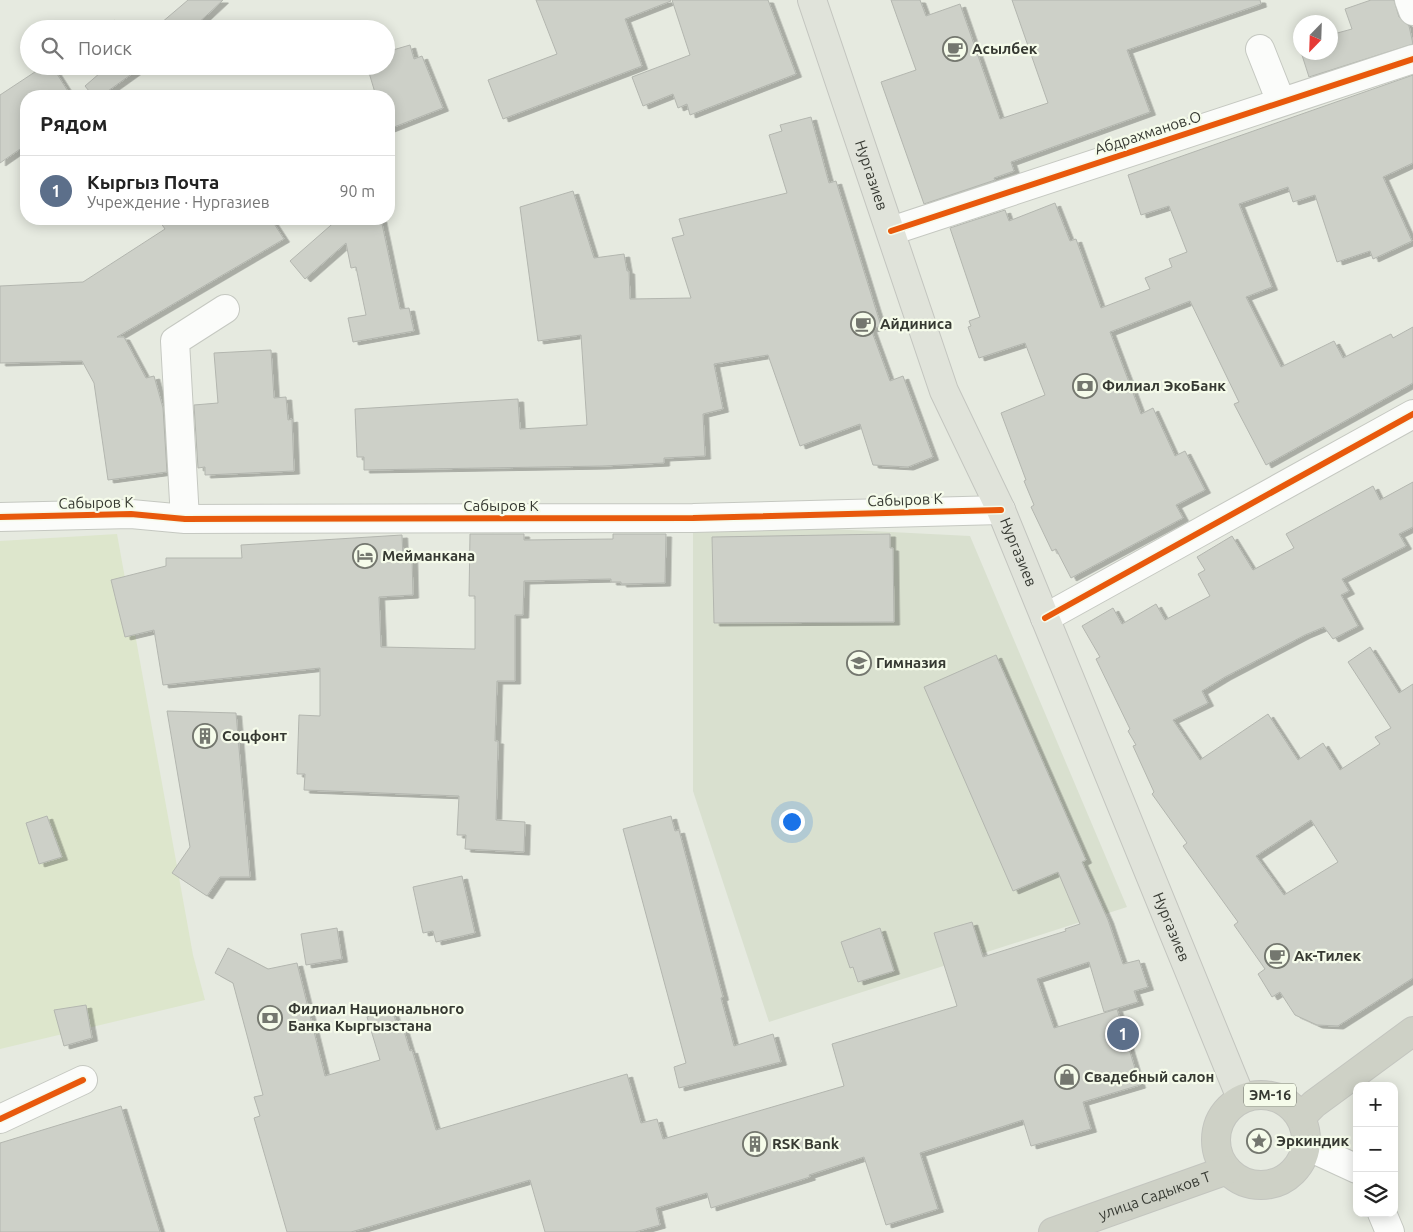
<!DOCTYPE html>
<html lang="ru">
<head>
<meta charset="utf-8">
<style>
	:root { --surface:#fff; --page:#f2f2f2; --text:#222; --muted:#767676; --line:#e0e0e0; --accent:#74776f }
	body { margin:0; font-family:Ubuntu,sans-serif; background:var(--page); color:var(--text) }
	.controls { position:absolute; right:15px; bottom:15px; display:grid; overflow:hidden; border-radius:10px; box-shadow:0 2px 12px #0003 }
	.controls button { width:45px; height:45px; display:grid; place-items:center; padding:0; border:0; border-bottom:1px solid var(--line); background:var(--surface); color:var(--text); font:25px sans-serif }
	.compass { position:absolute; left:1293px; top:15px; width:45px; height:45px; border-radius:50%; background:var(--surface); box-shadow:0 2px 12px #0003; rotate:203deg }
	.you { position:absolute; left:791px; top:821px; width:18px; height:18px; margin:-12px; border:4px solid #fff; border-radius:50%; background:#1a73e8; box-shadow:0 0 0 8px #1a73e833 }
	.badge { display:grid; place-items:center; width:32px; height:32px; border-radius:50%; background:var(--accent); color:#fff; font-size:16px; font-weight:700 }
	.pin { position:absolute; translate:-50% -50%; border:2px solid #fff; box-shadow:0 1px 5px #0006 }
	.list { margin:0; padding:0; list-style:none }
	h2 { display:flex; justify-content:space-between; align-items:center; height:65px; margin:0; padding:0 20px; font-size:21px }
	h2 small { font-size:16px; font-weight:400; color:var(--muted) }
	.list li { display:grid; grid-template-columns:32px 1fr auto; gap:15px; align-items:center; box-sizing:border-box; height:70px; padding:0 20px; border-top:1px solid var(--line) }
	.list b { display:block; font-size:19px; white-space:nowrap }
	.list p { margin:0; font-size:16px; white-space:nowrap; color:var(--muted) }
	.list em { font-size:16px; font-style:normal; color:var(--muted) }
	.icon { flex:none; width:28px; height:28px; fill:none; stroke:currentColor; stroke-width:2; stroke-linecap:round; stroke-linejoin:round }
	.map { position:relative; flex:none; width:1413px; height:1232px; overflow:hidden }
	.search { position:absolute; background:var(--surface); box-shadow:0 2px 12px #0003; left:20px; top:20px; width:375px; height:55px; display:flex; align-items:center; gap:12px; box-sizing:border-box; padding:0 18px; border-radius:28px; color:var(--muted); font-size:19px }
	.panel { position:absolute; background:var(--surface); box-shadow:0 2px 12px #0003; left:20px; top:90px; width:375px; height:135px; border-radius:20px }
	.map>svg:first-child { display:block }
</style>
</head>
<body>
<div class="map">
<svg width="1413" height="1232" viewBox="0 0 1413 1232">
	<defs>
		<filter id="shadow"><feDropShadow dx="5.5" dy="3" stdDeviation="0" flood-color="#0004"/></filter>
	</defs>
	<rect width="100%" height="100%" fill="#e6eae0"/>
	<path fill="#d9e0cf" d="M693 522 970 536 1127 907 769 1022 693 791Z"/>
	<path fill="#dde6cc" d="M117 534 193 955 205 1000 0 1049V541Z"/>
	<path fill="#cdd0c8" stroke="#b3b6af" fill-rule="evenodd" filter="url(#shadow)" d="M188 0H223L192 29H154Z
		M536 0H670L671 1 625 19 642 66 503 119 488 80 557 54Z
		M672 0H768L796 74 690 115 687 104 678 108 673 94 643 106 632 77 690 55Z
		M891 0H920L926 16 960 4 1000 119 1048 103 1012 0H1260L1261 4 1127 50 1150 112 1011 162 1014 171 994 178 995 180 924 204 881 82 916 70Z
		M1371 0H1394L1399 17 1409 26 1413 44 1309 77 1301 52H1330V35L1352 29 1345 9Z
		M115 20 120 29H103Z
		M410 45 414 59 422 56 443 108 389 129V96H376L367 66H386V52Z
		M44 66H52L71 96H26V145L0 163V95Z
		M108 66H143L101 96H93L85 86Z
		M1413 75V163L1383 177 1412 241 1373 259 1370 251 1337 262 1315 195 1293 202 1288 187 1239 204 1272 287 1246 297 1281 367 1334 341 1343 358 1391 334 1393 338 1413 327V383L1266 465 1234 404 1239 402 1190 301 1110 332 1141 414 1153 408 1175 456 1185 451 1205 490 1176 505 1183 518 1071 578 1056 549 1052 551 1031 507 1034 505 1024 481 1026 480 1001 413 1045 395 1025 343 979 358 968 327 971 326 969 321 980 317 950 228 1005 210 1009 221 1055 203 1070 241 1076 239 1101 308 1150 289 1145 278 1172 267 1169 259 1187 252 1169 206 1141 215 1128 175Z
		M811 117 829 183 836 181 881 326 871 329 890 381 903 376 933 457 908 467 873 465 860 424 800 446 768 355 714 364 723 409 703 414 705 456 664 458V463L603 466 364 470V457H357L355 409 518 399 520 429 587 425 581 335 538 341 520 207 573 191 594 258 624 254 627 271H629L630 299 691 298 672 238 684 235 679 219 787 193 769 135 782 131 780 125Z
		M158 219H271L284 239 117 337H124L146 378 154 376 163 408 167 472 108 480 94 383 82 361 0 363V286L83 282 165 229Z
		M338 219H381L400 309 409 308 414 331 353 342 348 318 366 315 356 267 351 268 346 243 305 279 290 261Z
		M271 350 274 398 286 397 288 420 292 419 294 471 205 475V467L198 468 194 405 218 403 214 353Z
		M1413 482V527L1399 534 1406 546 1342 579 1349 591 1341 595 1358 626 1333 639 1324 627 1305 635 1225 677 1202 691 1208 703 1173 720 1200 760 1268 714 1298 760 1323 743 1340 770 1380 744 1375 737 1391 728 1348 662 1370 647 1399 693 1413 684V978L1338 1026 1317 1025 1295 1015 1280 992 1272 997 1258 974 1265 969 1234 925 1238 922 1183 846 1187 843 1152 794 1154 792 1133 746 1136 745 1128 731 1130 729 1096 659 1100 657 1082 626 1113 608 1122 624 1156 604 1165 620 1210 596 1198 574 1205 570 1197 557 1232 536 1253 570 1294 548 1286 534 1373 486 1380 500ZM1311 820 1338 862 1284 895 1256 856Z
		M470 534H524V540L613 539V534H666L665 583 621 584V582H611V579L524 581 523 615H515V681H497L495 741H498L496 820 525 822 524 852 465 849 466 835H457L459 796 304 790 305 774H297L299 715 320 716V668L163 685 154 630 125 637 111 580 166 566V558H242L241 545 402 535 403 559 412 558 413 595 379 597 381 647 475 649V596H469Z
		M890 534V548H893L894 622 714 623 712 537Z
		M996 655 1086 860 1082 862 1108 920 1123 964 1139 960 1148 987 1134 991 1138 1002 1104 1012 1089 962 1037 979 1054 1028 1117 1009 1140 1085 1083 1102 1091 1129 1031 1146 1023 1120 920 1153 938 1209 886 1225 864 1157 809 1175 810 1177 711 1208 707 1193 656 1208 660 1225 635 1232H545L530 1180 351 1232H287L254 1118 260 1116 254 1097 263 1095 233 983 215 973 228 948 268 969 297 963 325 1076 380 1060 367 1017 392 1009 396 1022 401 1021 410 1051 412 1050 436 1130 627 1074 641 1123 657 1119 663 1139 844 1086 832 1044 957 1006 934 933 972 922 983 957 1066 931 1065 929 1080 924 1058 872 1013 891 924 687Z
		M167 711 236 713 250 877H220L207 896 172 873 190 847Z
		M47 816 62 857 39 864 26 823Z
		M671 816 675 831 679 830 723 997 721 998 734 1046 773 1034 781 1062 679 1088 674 1067 686 1063 623 829Z
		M462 876 475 933 436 942 433 931 423 933 413 887Z
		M337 928 342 959 306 965 301 934Z
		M880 928 894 971 858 982 853 967 850 968 841 942Z
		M86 1005 92 1038 64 1046 54 1010Z
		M121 1106 160 1232H0V1143Z"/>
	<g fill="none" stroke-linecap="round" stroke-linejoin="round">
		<defs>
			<path id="minor" d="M1409 0 1413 11
				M1260 49 1281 102
				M891 231 1413 59
				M0 517 131 514 185 519 693 518 1001 510
				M185 519 175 341 225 309
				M1045 618 1413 414
				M0 1119 83 1080
				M1307 1146 1357 1169
				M1382 1213 1390 1232"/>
			<g id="major">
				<path id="s1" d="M812 0 944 391 1001 510 1241 1098"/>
			</g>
			<g id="highway">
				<circle cx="1261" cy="1140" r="45"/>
				<path d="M1301 1117 1314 1104 1413 1031"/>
				<path id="s2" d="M1053 1232 1227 1170"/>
			</g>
		</defs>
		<use href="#minor" stroke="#c5c8c1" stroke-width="30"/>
		<use href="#major" stroke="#c3c5bf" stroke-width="30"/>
		<use href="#highway" stroke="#c3c5bf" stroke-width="30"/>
		<use href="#minor" stroke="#fbfcfa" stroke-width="28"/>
		<use href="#major" stroke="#e0e3da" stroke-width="28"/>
		<use href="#highway" stroke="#ced1c6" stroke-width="28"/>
		<defs>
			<path id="cycleway" d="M891 231 1413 59
				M0 517 131 514 185 519 693 518 1001 510
				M1045 618 1413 414
				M0 1119 83 1080"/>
		</defs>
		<use href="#cycleway" stroke="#f5fbea" stroke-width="9"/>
		<use href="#cycleway" stroke="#e8590c" stroke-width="6"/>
	</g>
	<defs>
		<symbol id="cafe-ring" viewBox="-11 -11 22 22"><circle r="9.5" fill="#f5fbea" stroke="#74776f" stroke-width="1.5"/><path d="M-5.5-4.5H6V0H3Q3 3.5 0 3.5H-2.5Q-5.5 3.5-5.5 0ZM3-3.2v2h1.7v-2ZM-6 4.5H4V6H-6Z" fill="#74776f"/></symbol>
		<symbol id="bank-ring" viewBox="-11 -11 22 22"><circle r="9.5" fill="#f5fbea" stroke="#74776f" stroke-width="1.5"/><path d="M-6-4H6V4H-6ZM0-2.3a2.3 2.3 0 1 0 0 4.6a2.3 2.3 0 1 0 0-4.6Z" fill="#74776f"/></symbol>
		<symbol id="hotel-ring" viewBox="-11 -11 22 22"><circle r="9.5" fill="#f5fbea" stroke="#74776f" stroke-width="1.5"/><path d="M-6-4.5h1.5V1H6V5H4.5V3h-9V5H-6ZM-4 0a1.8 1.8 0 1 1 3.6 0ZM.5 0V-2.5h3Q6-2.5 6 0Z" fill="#74776f"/></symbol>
		<symbol id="school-ring" viewBox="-11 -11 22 22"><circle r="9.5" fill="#f5fbea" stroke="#74776f" stroke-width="1.5"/><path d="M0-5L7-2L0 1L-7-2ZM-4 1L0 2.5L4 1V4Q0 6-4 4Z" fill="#74776f"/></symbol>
		<symbol id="building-ring" viewBox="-11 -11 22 22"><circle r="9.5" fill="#f5fbea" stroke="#74776f" stroke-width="1.5"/><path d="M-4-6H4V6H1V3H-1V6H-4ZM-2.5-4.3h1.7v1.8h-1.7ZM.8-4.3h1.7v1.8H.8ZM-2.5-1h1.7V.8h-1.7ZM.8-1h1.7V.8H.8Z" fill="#74776f"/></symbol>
		<symbol id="shop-ring" viewBox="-11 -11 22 22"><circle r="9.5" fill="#f5fbea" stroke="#74776f" stroke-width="1.5"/><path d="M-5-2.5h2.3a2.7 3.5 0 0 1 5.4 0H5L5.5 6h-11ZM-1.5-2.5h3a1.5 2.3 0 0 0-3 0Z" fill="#74776f"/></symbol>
		<symbol id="sight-ring" viewBox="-11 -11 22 22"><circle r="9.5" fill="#f5fbea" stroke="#74776f" stroke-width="1.5"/><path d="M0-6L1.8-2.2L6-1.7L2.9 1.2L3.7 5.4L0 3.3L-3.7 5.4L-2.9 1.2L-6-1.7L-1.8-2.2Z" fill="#74776f"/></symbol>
	</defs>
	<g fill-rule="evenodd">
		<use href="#cafe-ring" x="941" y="35" width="28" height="28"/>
		<use href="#cafe-ring" x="849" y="310" width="28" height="28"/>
		<use href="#bank-ring" x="1071" y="372" width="28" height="28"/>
		<use href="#hotel-ring" x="351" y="542" width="28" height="28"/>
		<use href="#school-ring" x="845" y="649" width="28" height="28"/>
		<use href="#building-ring" x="191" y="722" width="28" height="28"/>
		<use href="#cafe-ring" x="1263" y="942" width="28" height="28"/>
		<use href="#bank-ring" x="256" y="1004" width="28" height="28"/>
		<use href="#shop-ring" x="1053" y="1063" width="28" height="28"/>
		<use href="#sight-ring" x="1245" y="1127" width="28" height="28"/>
		<use href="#building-ring" x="741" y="1130" width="28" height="28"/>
	</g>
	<g text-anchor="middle" stroke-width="4.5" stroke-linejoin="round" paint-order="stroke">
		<rect fill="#f5fbea" stroke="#6f7369" stroke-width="1" x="1244" y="1083.5" width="52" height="23" rx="4"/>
		<g font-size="14" font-weight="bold" fill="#363932">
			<text x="1270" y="1100">ЭМ-16</text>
		</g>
		<g font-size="15" font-weight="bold" fill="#363932" stroke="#f5fbea" text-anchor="start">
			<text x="972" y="54">Асылбек</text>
			<text x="880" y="329">Айдиниса</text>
			<text x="1102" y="391">Филиал ЭкоБанк</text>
			<text x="382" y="561">Мейманкана</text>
			<text x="876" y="668">Гимназия</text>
			<text x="222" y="741">Соцфонт</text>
			<text x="1294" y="961">Ак-Тилек</text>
			<text x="288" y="1014">Филиал Национального<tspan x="288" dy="17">Банка Кыргызстана</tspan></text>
			<text x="1084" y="1082">Cвадебный салон</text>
			<text x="1276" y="1146">Эркиндик</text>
			<text x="772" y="1149">RSK Bank</text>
		</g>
		<g font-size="15" fill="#363932" stroke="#f5fbea">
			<text transform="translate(1148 133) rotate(-18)" y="5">Абдрахманов.О</text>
			<text dy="5" stroke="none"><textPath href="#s1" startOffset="185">Нургазиев</textPath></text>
			<text transform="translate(905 500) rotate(-2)" y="5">Сабыров К</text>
			<text transform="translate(96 503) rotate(-1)" y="5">Сабыров К</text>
			<text x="501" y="511">Сабыров К</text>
			<text dy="5" stroke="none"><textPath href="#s1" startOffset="590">Нургазиев</textPath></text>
			<text dy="5" stroke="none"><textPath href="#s1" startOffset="995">Нургазиев</textPath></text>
			<text dy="5" stroke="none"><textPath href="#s2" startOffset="108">улица Садыков Т</textPath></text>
		</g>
	</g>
</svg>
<div class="controls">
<button>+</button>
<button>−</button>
<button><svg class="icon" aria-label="layers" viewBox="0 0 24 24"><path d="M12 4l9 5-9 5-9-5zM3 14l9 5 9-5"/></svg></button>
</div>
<svg class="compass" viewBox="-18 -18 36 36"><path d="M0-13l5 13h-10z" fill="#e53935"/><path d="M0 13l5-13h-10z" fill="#767676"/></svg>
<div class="you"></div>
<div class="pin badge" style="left:1123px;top:1034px;background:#5c6f8a">1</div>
<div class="search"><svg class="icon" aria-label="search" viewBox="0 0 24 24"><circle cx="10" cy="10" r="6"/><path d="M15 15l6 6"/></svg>Поиск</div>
<section class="panel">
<h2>Рядом<small></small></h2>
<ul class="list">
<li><span class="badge" style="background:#5c6f8a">1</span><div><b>Кыргыз Почта</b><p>Учреждение · Нургазиев</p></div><em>90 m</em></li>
</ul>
</section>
</div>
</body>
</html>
